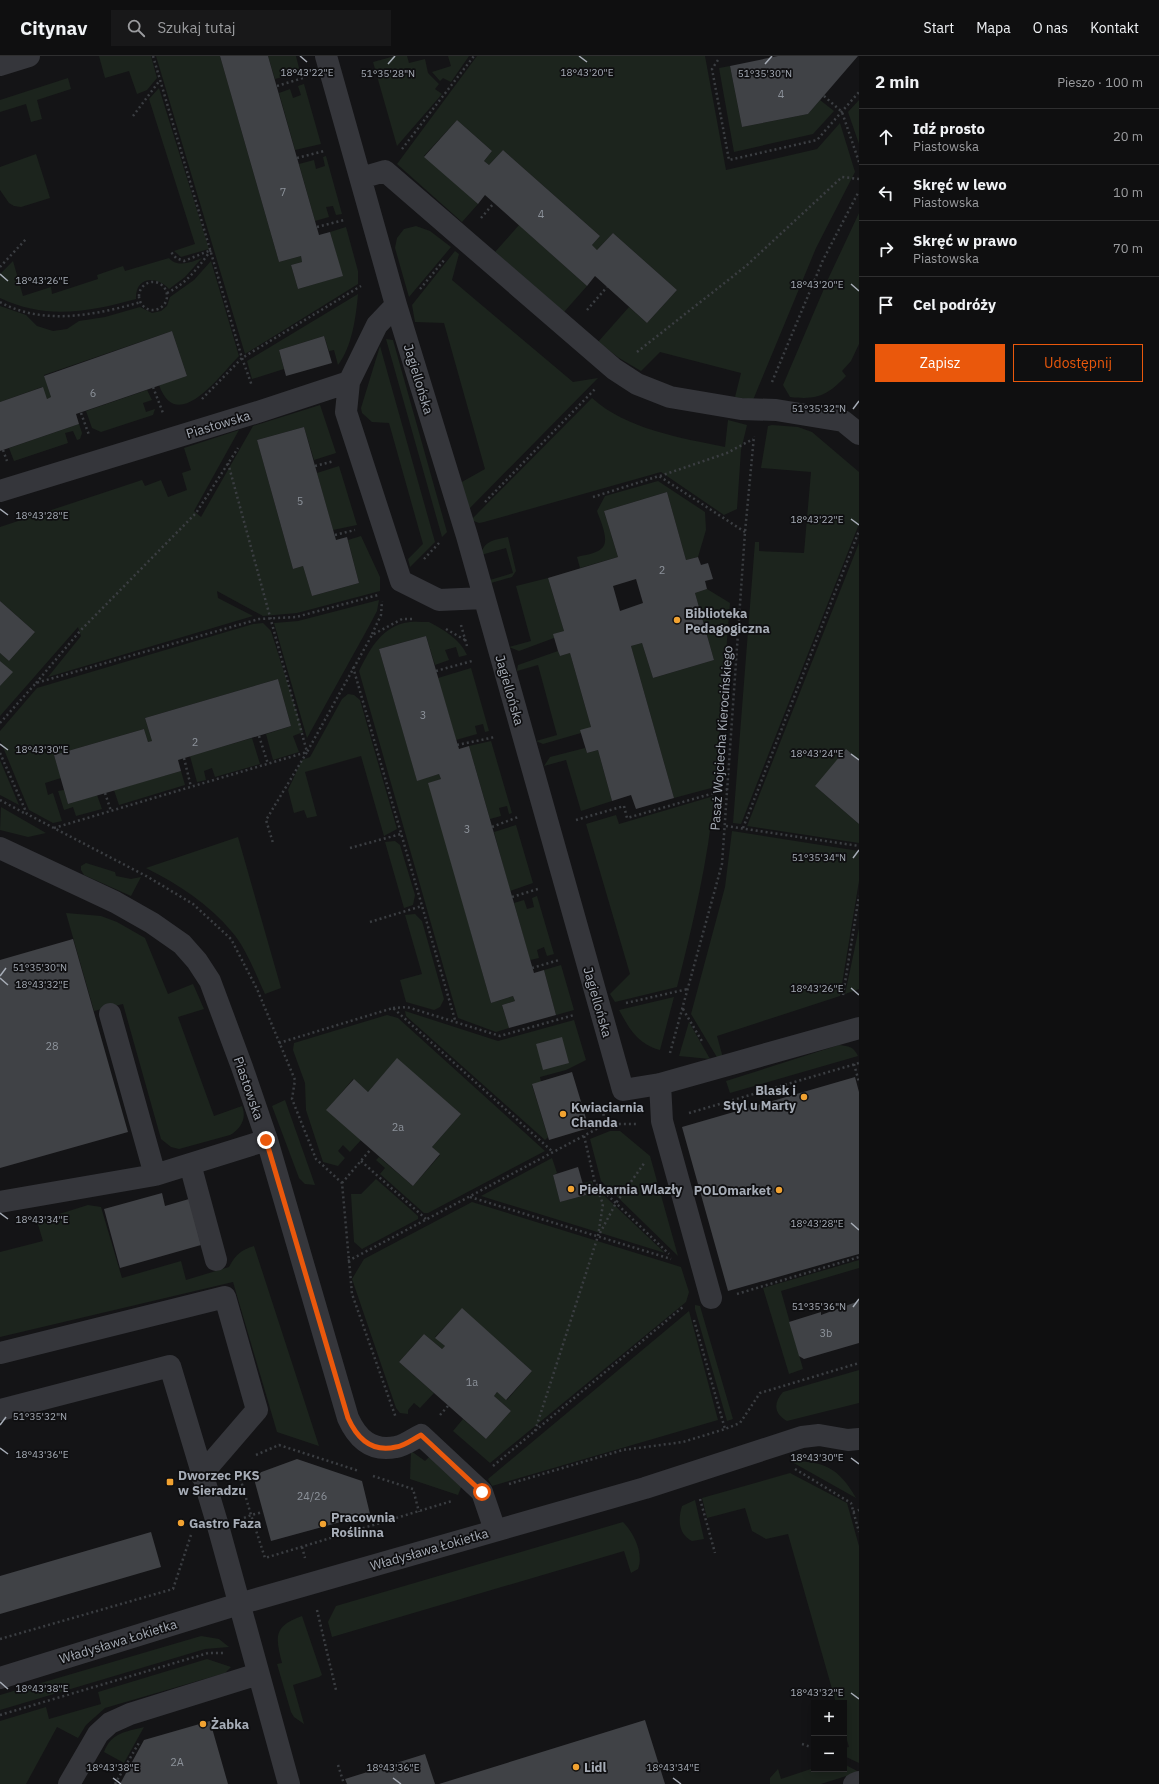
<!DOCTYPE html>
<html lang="pl">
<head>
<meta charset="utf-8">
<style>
	:root { --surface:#0f0f10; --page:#181819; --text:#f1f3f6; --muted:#9b9c9f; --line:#2f2f30; --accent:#ea580c }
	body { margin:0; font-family:"IBM Plex Sans",sans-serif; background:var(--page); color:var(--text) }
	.controls { position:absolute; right:12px; bottom:12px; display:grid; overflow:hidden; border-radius:0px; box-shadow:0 2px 10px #0003 }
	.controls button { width:36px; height:36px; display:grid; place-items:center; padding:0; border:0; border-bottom:1px solid var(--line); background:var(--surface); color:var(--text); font:20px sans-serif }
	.stop { position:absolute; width:12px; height:12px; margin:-9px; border:3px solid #ea580c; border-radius:50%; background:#fff }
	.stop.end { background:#ea580c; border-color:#fff; box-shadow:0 1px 4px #0008 }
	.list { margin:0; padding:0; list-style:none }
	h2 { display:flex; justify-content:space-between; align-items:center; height:52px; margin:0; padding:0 16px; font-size:17px }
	h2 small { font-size:13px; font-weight:400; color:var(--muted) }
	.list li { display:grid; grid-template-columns:26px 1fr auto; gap:12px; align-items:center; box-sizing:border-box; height:56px; padding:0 16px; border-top:1px solid var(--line) }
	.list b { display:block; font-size:15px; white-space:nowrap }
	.list p { margin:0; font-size:13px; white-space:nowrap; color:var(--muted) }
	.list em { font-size:13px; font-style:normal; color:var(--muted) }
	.actions { display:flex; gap:8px; padding:12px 16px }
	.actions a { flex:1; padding:9px 0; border:1px solid var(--accent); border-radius:0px; text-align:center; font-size:14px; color:var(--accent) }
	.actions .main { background:var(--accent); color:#fff }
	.icon { flex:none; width:22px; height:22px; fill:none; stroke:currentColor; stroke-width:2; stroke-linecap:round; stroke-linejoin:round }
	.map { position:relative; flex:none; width:859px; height:1728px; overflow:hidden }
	header { display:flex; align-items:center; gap:24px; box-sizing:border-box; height:56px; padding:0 20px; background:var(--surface); border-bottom:1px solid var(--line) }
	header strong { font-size:19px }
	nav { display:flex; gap:22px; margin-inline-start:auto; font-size:14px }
	.search { width:280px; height:36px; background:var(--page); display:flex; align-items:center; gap:10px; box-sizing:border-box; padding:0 14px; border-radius:0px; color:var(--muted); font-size:15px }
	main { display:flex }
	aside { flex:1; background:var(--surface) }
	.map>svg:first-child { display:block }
</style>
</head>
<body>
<header>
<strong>Citynav</strong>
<div class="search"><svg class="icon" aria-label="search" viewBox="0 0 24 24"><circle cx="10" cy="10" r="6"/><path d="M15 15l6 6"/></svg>Szukaj tutaj</div>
<nav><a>Start</a><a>Mapa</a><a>O nas</a><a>Kontakt</a></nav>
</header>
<main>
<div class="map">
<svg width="859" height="1728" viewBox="0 0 859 1728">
	<rect width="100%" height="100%" fill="#141416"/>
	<path fill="#1c241d" d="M99 0H151L157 22 147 34 137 38 129 15 105 22Z
		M156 0H220L279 206 301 200 302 206 291 209 298 233 342 220 330 176 346 171 358 215V228L245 298Z
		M268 0H296L300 16 275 23Z
		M395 0H407L409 7 425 3 428 17 439 28 435 33 442 38 397 90 373 6Z
		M448 0H469L451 26 443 22 440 25 432 16 451 10Z
		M477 0H705L726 114 817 93 840 67 855 116 816 192 753 344 735 341 741 317 660 296 641 315 619 302 598 286 629 251 647 267 677 234 613 177 597 194 592 189 600 180 503 94 489 109 484 105 492 95 457 64 424 100 478 148 462 166 397 108Z
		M730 10 742 71 808 58 820 44 834 55 813 78 734 96 719 12Z
		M68 22 71 33 37 44 42 63 31 66 26 48 0 56V44Z
		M304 28 321 88 295 94 279 37 290 33 293 42 301 39 298 30Z
		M159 32 209 193 181 201 174 195 195 188 149 43Z
		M859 44V88L848 56Z
		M36 98 50 142 21 151 14 150 9 147 0 134V111Z
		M326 100 342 158 336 159 333 150 326 151 329 161 315 165 299 108 314 104 316 113 325 110 323 101Z
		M859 157V288L851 305 842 315 846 320C827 340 817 344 790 341L783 329 829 221Z
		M519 169 587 230 564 256 495 196Z
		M416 170 430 175 451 191 409 241 395 192 397 182 404 173Z
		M455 195 459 198 452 224 573 326 598 322 468 454 460 427 485 413 444 267 415 266 412 249Z
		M169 202C177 212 192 206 202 202L185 221 169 233C156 219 135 221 136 243 89 256 46 264 0 242V218L13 205 23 240 51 231 52 238 98 223 97 219 123 210 125 215Z
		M211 205 239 300C221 318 177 380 159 329L187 320 172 275 44 319 51 341 47 343 42 331 0 346V250L26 259 37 270 53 275 67 273 79 265 105 261 140 251 152 257 161 255 167 250 170 241 194 224Z
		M358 238C356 261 352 291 338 309L334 294 329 295 324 280 279 294 284 313 252 323 247 305Z
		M386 283 393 284 447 476 442 481Z
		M380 290 435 486 410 511 408 503 423 488 389 367 372 366 362 357 361 352Z
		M147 334 152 344 143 347 146 356 155 353 153 359 101 376 92 372 86 355Z
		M592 342C626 373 681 382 725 391L728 364 747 369 741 394 737 453 724 459 661 416 484 466 479 467 471 464Z
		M320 349 336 397 314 404 304 371 257 384 293 513 303 510 312 540 359 527 348 484 361 480 380 521V535L297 557 263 560 217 535 218 542 253 560 48 621 81 580 78 571 0 660V630L12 616 0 605V597L9 605 35 576 0 545V471L142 424 145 430 161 424 168 441 187 434 182 417 191 414 184 392 239 374 194 455 201 461 253 370Z
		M79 368 82 377 80 383 77 384 73 375 65 377 68 387 14 405 9 392Z
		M772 369 798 371 812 376 859 416V468L741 768 733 767 755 486H759V495L804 497 811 416 761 412 768 370Z
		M339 410 357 469 333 474 317 417Z
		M658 425 705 456 706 474 698 501 686 504 667 436 604 455 618 501 580 512 577 501C584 499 595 498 601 493 611 486 600 464 597 455L605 440Z
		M508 481 516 515 512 521 491 527 490 524 513 517 506 492 481 499C484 484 495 484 508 481Z
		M859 487V704L815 730 859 768V787L747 770Z
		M548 522 564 575 554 578V582L519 595 509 591 531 585 516 530Z
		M707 533 730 547 715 731 674 742 631 590 642 587 653 622 714 604 695 537Z
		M379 544 377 555 368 572 307 682 274 567 298 565Z
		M429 566C444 574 460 583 467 599L459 601 456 591 445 594 449 604 435 609 426 580 379 593 417 724 439 718 441 723 429 727 491 947 513 940 515 945 502 949 509 972 496 976 458 962 359 615C369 595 380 573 404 567 412 565 421 566 429 566Z
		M263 567 271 575 303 676 293 680 299 696 273 704 266 678 291 670 278 623 145 662 152 685 148 686 144 673 54 699 61 722 45 727 48 739 53 737 62 765 53 767 29 754 0 684V675L37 632 253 568Z
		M558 595 560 600 570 597 591 671 581 677 543 688 536 685 557 679 538 609 517 615 518 609Z
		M471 612 489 675 485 676 483 668 475 670 477 678 456 684 438 622Z
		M348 638 354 639 360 644 397 773 384 780 361 700 305 716 317 760 307 762 304 754 294 757 288 734 302 704 310 701 342 643Z
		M252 682 260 708 215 721 212 712 204 715 206 724 197 726 190 700Z
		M491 685 512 757 509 758 507 750 499 752 501 760 490 763 469 690Z
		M585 692 587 697 598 694 612 745 581 755 566 704 544 710 550 701Z
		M0 704 19 749 0 739Z
		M181 715 185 729 119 749 114 734Z
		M64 734 68 748 97 739 102 753 76 760 73 751 64 754 58 735Z
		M714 740C708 806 693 867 677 931L615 946 610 938 630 918 586 768 616 759 619 768Z
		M1 751 46 777 28 781 0 774Z
		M516 769 533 827 510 835 494 776Z
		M732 775 859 795V825L840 940 717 980 723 1002 718 1003 691 958 725 831Z
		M238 781 281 932 265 938C256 919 246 892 232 876 209 848 178 828 146 812Z
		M395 785 400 789 415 839 413 849 404 852 385 786Z
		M86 807 115 816 116 820 131 823 141 821 131 840 84 819 81 814V810Z
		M537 840 554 898 547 900 544 891 537 894 539 902 530 904 514 847 524 844 527 853 534 851 532 842Z
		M66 857 101 860 117 866 145 882 168 938 193 928 204 953 178 961 214 1060 242 1050C247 1062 241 1073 230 1079L179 1093 171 1091 161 1083 123 948 94 955Z
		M415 858 422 865 444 943 440 951 434 954 406 946 400 924 422 918 405 859Z
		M859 872V933L845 938Z
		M561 909 574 954 556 959 544 914Z
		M674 941 660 994C638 988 630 974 619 954Z
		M405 955 498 985 574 964 586 1004 566 1014 540 1021 541 1026 532 1029 548 1081 545 1084 406 960Z
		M387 959 398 962 545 1095 428 1157H424L380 1118 385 1112 376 1104 379 1101 413 1130 440 1099 432 1091 461 1058 397 1003 368 1036 353 1023 327 1054 361 1084 350 1096 343 1089 338 1095 345 1102 338 1110 323 1106 306 1054 305 1027 293 994 294 987Z
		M689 966 710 1003 679 1000Z
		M839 989C849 990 854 991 858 1000L730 1037 726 1025Z
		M285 1044 315 1129 305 1128 299 1122 272 1050Z
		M610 1075H620L650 1100 678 1200 601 1125 590 1083Z
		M552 1102 557 1117 553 1119 560 1146 586 1139 583 1127 592 1125 593 1129 665 1197 481 1140Z
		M376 1123 418 1160V1163L362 1193 354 1186 351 1138H361Z
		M472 1146 681 1211 689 1236 686 1246 490 1407 453 1375 463 1363 486 1383 511 1355 494 1340 497 1336 507 1344 532 1315 462 1253 435 1281 445 1290 442 1293 424 1278 399 1306 434 1337 420 1352 414 1347 408 1354V1358L400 1357 396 1352 352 1223 364 1203Z
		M88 1149 101 1151 122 1222 181 1205 186 1224 229 1211C236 1198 241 1194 254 1190L319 1390 277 1376 233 1226 0 1281V1196L43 1185 37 1165Z
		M859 1204V1212L781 1235 803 1313 789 1318 763 1232Z
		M695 1249 700 1250 733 1363 727 1365 695 1253Z
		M689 1255 718 1364 492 1430 488 1423Z
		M859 1314V1347L787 1365C774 1358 773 1347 783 1336Z
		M411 1395 425 1405 430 1400 462 1429 458 1439 410 1423Z
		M792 1406C825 1404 840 1414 856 1442Z
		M790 1417 847 1447 859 1490V1707L844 1700V1692L849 1691 844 1674V1647H836L788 1478 766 1483 752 1475 745 1452 707 1462 702 1442Z
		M695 1444 704 1483 692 1485C678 1478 678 1463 682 1450Z
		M623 1466C634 1477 644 1498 638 1513L631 1517 624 1495 332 1581 328 1566 336 1550Z
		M302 1560 322 1619 319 1621 293 1629 304 1668 294 1661 291 1656 277 1608 282 1607C275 1580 274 1570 302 1560Z
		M201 1580 219 1583 229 1591 205 1593 0 1654V1639Z
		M207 1603 231 1611 225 1617 105 1652 86 1669 78 1682 57 1671 26 1728H0V1665L46 1651 49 1663 101 1648 98 1636Z
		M144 1671 124 1707 104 1696C111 1677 125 1676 144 1671Z
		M844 1708 859 1716 821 1728H770V1722L778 1713 781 1723 814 1712 844 1713Z"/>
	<path fill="#404246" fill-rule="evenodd" d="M220 0H268L319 179 330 176 343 220 298 233 291 209 302 206 301 200 279 206Z
		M778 0H858L808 58 742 71 730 10Z
		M457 64 492 95 484 105 489 109 503 94 600 180 592 189 597 194 613 177 677 234 647 267 595 220 587 230 485 139 478 148 424 101Z
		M172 275 187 320 76 358 79 368 0 395V346L43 331 47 343 51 341 44 320Z
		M324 280 332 307 286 320 279 294Z
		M304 371 336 484 347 481 359 527 312 540 303 510 293 513 257 384Z
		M667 436 686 504 698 501 701 509 708 507 713 523 705 525 707 533 695 537 714 604 653 622 642 587 631 590 674 742 636 753 631 739 612 745 598 694 587 697 580 674 591 671 570 597 560 600 558 595 553 578 564 575 548 522 618 501 604 455ZM636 523 643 547 620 555 613 530Z
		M0 545 35 576 9 605 0 597Z
		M426 580 459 693 469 690 534 917 544 914 556 959 509 972 502 949 515 945 513 940 491 947 428 727 441 723 439 718 417 725 379 593Z
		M0 605 13 616 0 630Z
		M278 623 291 670 178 704 181 715 68 748 54 699 144 673 148 686 152 685 145 662Z
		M846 693 859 704V768L815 730Z
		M73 883 128 1076 0 1112V904Z
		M562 981 569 1007 543 1014 536 988Z
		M397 1002 461 1058 432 1091 440 1098 413 1130 326 1054 354 1023 368 1036Z
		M572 1016 589 1072 549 1084 532 1028Z
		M855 1021 859 1036V1198L728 1235 682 1071Z
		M578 1111 586 1139 560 1146 553 1119Z
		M162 1137 165 1150 189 1143 201 1189 120 1212 104 1153Z
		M859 1245V1287L804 1303 799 1300 789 1266 821 1256V1259Z
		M462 1252 532 1315 506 1344 497 1336 494 1340 511 1355 486 1383 399 1306 424 1278 442 1293 445 1290 435 1282Z
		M297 1403 362 1425 370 1458 271 1485 253 1419Z
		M151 1476 161 1511 0 1558V1520Z
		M645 1664 665 1728H439Z
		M210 1665 228 1728H120L144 1684Z
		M425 1698 435 1728H347L345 1723Z"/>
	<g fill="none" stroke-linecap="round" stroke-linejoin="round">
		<path stroke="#3b3e42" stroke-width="2.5" stroke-dasharray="2 3" stroke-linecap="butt" d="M153 0 242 302 252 330
			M718 4 712 13 729 104 817 84 859 36
			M277 30 303 22
			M824 40 842 56 859 106
			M133 60 160 24
			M402 93 474 0
			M297 102 324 95
			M481 162 494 147
			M317 171 344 164
			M0 211 27 182
			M139 240a14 14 0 1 1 28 0a14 14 0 1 1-28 0Z
			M420 233 445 203
			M167 237C187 227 198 212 211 194L184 205 176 202 171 196
			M0 246C43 270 96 259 141 246
			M587 254 607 231
			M637 296 746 210 842 121 859 123
			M772 326 823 204 859 135
			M153 331 163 357
			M202 343 242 302 361 230
			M81 357 89 379
			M3 394 7 405
			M228 407 307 696 266 764 273 787
			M315 410 334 405
			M660 420 727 397 753 383
			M593 441 659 420 745 476
			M485 446 596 332
			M335 479 355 474
			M424 503 439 487
			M461 569 467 590
			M446 573 465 584
			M372 578 381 559 382 545
			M353 611 455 964
			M436 615 472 605
			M36 627 80 575 196 457 238 392
			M0 667 36 627 259 563 296 561 378 539
			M259 680 268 708
			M457 689 495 681
			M0 697 27 758 148 821 193 848 231 883 257 933 295 1024 292 1043 316 1103 342 1127 352 1238 396 1362
			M184 702 191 731
			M105 737 111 755
			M0 744 26 758
			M576 764 624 750 627 762 728 733
			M726 770 859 790
			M492 771 518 761
			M54 772 307 696 372 579 402 563H413
			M743 772 859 475
			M350 792 401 778
			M512 841 538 833
			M370 866 422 850
			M532 912 559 904
			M843 939 859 840
			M626 947 688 933
			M393 952 407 951 500 980 574 959
			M683 953 703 987
			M279 987 393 952 553 1096
			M670 997 722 808 745 476 754 380
			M854 1008 859 1026
			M602 1053 606 1068
			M689 1057 859 1007
			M584 1080 595 1127 669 1198
			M361 1105 426 1163
			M342 1127 371 1093
			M470 1141 671 1203
			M600 1177 616 1147 645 1106
			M348 1205 606 1068H636
			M737 1238 859 1201
			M694 1264 725 1373
			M440 1359 448 1350
			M535 1375 598 1180 603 1148 595 1127
			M256 1399 279 1389 359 1415
			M493 1410 684 1250
			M795 1413 851 1447 859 1476
			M239 1418 251 1459 263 1456
			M373 1420 413 1433 419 1456
			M509 1428 623 1394 683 1386 725 1373 740 1367 760 1337 859 1307
			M700 1443 715 1497
			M853 1456 859 1454
			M244 1462 251 1459 265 1502 452 1445
			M302 1491 305 1502
			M317 1554 336 1634
			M0 1583 173 1533 191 1479
			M0 1659 208 1597H224
			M802 1688 814 1692
			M338 1709 344 1728
			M115 1728 140 1685"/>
		<path stroke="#35363b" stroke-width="22" d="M326 0 396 249 467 480 623 1034 660 1028 859 972
			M0 9 29 0
			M361 122 385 115 614 313 637 328 670 341 741 353 776 354 843 365 859 378
			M349 326 346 356 401 525 439 544 484 542
			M0 435 261 355 349 326 377 269 396 249
			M0 792 115 846 152 867 182 888 197 905 210 925 242 1011 267 1084 348 1362C357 1382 371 1396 396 1391 404 1390 413 1383 421 1379L482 1436 495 1474
			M110 958 155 1119 267 1084
			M660 1028 662 1065 711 1242
			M190 1108 216 1204
			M0 1146 155 1119
			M0 1297 225 1241 257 1354 201 1419
			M0 1354 170 1310 218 1470 289 1728
			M0 1622 239 1548 645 1432 802 1381 819 1379 848 1384 859 1383
			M69 1728 98 1678 110 1667 130 1658 258 1618
			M854 1728 859 1726"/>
	</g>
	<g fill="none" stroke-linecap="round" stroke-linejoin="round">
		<path stroke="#ea580c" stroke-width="5" d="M266 1084 348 1362C357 1382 371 1397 396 1391 404 1390 413 1383 421 1379L482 1436"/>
	</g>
	<path fill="none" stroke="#a6acb6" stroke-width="1.5" d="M300 0 307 6M579 0 587 6M388 8 395 0M765 8 772 0M0 218 8 225M851 228 859 235M853 353 859 345M0 453 8 459M851 463 859 469M0 688 8 694M851 698 859 704M853 802 859 794M0 920 6 912M0 922 8 929M851 932 859 939M0 1157 8 1163M851 1167 859 1174M853 1251 859 1243M0 1369 6 1361M0 1392 8 1398M851 1402 859 1408M0 1626 8 1633M851 1637 859 1643M113 1722 121 1728M393 1722 401 1728M673 1722 681 1728"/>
	<g fill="#f1a231" stroke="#0f0f11" stroke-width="1.5">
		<circle cx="677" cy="564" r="4"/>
		<circle cx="804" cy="1041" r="4"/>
		<circle cx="563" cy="1058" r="4"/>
		<circle cx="571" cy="1133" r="4"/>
		<circle cx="779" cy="1134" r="4"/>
		<rect x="166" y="1422" width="8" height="8" rx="2"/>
		<circle cx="181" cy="1467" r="4"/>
		<circle cx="323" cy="1468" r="4"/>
		<circle cx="203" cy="1668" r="4"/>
		<circle cx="576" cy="1711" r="4"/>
	</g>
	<g text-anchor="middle" stroke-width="3.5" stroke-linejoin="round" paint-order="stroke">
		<g font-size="11" fill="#8c929a">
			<text x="781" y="42">4</text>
			<text x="283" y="140">7</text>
			<text x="541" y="162">4</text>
			<text x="93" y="341">6</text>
			<text x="300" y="449">5</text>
			<text x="662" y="518">2</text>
			<text x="423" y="663">3</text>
			<text x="195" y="690">2</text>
			<text x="467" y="777">3</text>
			<text x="52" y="994">28</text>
			<text x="398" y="1075">2a</text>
			<text x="826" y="1281">3b</text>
			<text x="472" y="1330">1a</text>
			<text x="312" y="1444">24/26</text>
			<text x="177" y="1710">2A</text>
		</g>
		<g font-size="13" fill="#a6acb6" stroke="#0f0f11">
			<text transform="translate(419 323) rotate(73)" y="5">Jagiellońska</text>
			<text transform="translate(218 368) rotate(-17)" y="5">Piastowska</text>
			<text transform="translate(510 634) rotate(74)" y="5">Jagiellońska</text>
			<text transform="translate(721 682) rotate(-86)" y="5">Pasaż Wojciecha Kierocińskiego</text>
			<text transform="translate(598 946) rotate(74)" y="5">Jagiellońska</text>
			<text transform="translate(249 1032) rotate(71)" y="5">Piastowska</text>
			<text transform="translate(429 1493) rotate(-16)" y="5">Władysława Łokietka</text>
			<text transform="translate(118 1585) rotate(-17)" y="5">Władysława Łokietka</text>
		</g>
		<g font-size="13" font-weight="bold" fill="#a6acb6" stroke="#0f0f11" text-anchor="start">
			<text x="685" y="562">Biblioteka<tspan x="685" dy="15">Pedagogiczna</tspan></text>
			<text x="796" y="1039" text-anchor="end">Blask i<tspan x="796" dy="15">Styl u Marty</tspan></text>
			<text x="571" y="1056">Kwiaciarnia<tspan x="571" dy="15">Chanda</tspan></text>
			<text x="579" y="1138">Piekarnia Wlazły</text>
			<text x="771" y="1139" text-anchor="end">POLOmarket</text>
			<text x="178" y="1424">Dworzec PKS<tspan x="178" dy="15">w Sieradzu</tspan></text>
			<text x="331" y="1466">Pracownia<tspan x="331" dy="15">Roślinna</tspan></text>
			<text x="189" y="1472">Gastro Faza</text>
			<text x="211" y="1673">Żabka</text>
			<text x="584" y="1716">Lidl</text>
		</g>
	</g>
	<g font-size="10" text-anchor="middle" fill="#a6acb6" stroke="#0f0f11" stroke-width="3.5" stroke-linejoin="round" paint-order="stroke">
		<text x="587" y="20">18°43'20"E</text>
		<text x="307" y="20">18°43'22"E</text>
		<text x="388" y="21">51°35'28"N</text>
		<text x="765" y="21">51°35'30"N</text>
		<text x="42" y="228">18°43'26"E</text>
		<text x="817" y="232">18°43'20"E</text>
		<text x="819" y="356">51°35'32"N</text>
		<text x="42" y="463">18°43'28"E</text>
		<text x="817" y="467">18°43'22"E</text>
		<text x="42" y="697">18°43'30"E</text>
		<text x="817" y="701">18°43'24"E</text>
		<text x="819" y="805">51°35'34"N</text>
		<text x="40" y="915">51°35'30"N</text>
		<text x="42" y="932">18°43'32"E</text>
		<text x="817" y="936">18°43'26"E</text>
		<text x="42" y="1167">18°43'34"E</text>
		<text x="817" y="1171">18°43'28"E</text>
		<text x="819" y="1254">51°35'36"N</text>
		<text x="40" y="1364">51°35'32"N</text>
		<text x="42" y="1402">18°43'36"E</text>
		<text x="817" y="1405">18°43'30"E</text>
		<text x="42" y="1636">18°43'38"E</text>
		<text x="817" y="1640">18°43'32"E</text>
		<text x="113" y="1715">18°43'38"E</text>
		<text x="393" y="1715">18°43'36"E</text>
		<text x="673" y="1715">18°43'34"E</text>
	</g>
</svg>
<div class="controls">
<button>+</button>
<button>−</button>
</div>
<div class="stop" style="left:482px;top:1436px"></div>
<div class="stop end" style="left:266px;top:1084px"></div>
</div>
<aside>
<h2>2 min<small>Pieszo · 100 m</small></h2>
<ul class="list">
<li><svg class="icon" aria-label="ahead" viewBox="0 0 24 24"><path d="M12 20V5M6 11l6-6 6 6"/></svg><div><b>Idź prosto</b><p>Piastowska</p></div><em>20 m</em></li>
<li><svg class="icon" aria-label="left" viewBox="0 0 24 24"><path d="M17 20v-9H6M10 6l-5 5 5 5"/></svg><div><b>Skręć w lewo</b><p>Piastowska</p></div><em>10 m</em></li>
<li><svg class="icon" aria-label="right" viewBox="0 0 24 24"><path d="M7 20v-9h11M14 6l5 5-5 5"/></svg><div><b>Skręć w prawo</b><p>Piastowska</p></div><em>70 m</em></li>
<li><svg class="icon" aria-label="arrive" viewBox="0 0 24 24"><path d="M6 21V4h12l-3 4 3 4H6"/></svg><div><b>Cel podróży</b></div></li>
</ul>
<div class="actions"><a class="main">Zapisz</a><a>Udostępnij</a></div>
</aside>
</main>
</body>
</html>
